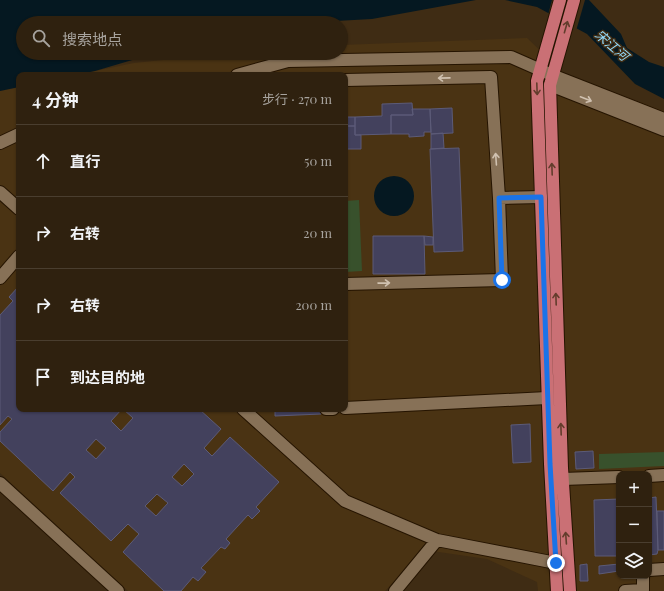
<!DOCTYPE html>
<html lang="zh">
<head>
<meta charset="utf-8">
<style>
	:root { --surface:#2f210f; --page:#3b2e1d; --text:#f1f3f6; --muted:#a7a39e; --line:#4a3e2f }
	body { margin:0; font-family:"Playfair Display","Noto Sans SC",serif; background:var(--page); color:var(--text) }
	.controls { position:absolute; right:12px; bottom:12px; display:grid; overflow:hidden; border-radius:8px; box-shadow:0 1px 3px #0004 }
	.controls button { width:36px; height:36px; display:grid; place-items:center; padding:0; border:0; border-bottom:1px solid var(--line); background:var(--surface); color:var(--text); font:20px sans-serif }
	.stop { position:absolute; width:12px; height:12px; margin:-9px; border:3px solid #1a73e8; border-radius:50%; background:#fff }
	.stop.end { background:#1a73e8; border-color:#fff; box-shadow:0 1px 4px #0008 }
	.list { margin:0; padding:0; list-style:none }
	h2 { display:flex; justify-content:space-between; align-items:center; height:52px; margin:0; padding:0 16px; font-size:17px }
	h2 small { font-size:13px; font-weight:400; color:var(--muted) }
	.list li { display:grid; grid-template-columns:26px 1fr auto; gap:12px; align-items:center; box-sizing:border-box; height:72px; padding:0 16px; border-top:1px solid var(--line) }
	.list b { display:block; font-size:15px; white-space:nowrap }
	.list em { font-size:13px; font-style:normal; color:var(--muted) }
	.icon { flex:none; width:22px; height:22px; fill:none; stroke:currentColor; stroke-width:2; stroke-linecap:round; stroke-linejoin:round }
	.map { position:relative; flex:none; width:664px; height:591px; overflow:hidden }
	.search { position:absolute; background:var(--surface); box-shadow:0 1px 3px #0004; left:16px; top:16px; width:332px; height:44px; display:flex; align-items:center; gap:10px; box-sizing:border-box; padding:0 14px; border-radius:22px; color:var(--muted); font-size:15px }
	.panel { position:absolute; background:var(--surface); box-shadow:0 1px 3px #0004; left:16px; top:72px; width:332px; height:340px; border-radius:8px }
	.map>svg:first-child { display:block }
</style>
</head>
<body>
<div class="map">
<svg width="664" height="591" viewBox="0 0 664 591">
	<rect width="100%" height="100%" fill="#3f2c14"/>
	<path fill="#4a3313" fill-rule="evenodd" d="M527 38 565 74 664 111V591H538L537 582 487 559 425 550 385 591H128L0 473V91L19 87V409H345V75H75L134 63 229 53H341V45ZM619 474H649V576H619Z"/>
	<path fill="#38512c" d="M359 200 362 271 345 272V201Z
		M664 452V466L599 469V454Z"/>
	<path fill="#051821" d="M0 0H476L372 19 299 23H23V53H156L95 71 75 75H19V87L0 91Z
		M505 0H589L621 34 627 48 649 62 664 67V99L635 84 587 34 537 7Z
		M374 196a20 20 0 1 1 40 0a20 20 0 1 1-40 0Z"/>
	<path fill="#3f2c14" d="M552 0H585L576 31 548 15Z"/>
	<path fill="#43415d" stroke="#5c5b78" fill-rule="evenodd" d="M412 103 413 115H391V134L355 135V117L382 116V104Z
		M452 108 453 133 431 134 430 109Z
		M412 109H430L431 132H424V136L409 137V134H391V115H413Z
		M345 117H355V126H345Z
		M345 126H355V135H361V149H345Z
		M443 133 444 148 431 149V134Z
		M459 148 463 251 434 252 430 149Z
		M373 236H424L425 274H373Z
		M424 236 433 237V245H425Z
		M19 286V409H122L111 421 121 431 133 418 123 409H199L221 429 204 448 212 456 230 437 279 482 256 507 260 511 252 519 248 515 226 539 230 543 225 549 221 547 201 568 206 572 198 581 193 577 181 591H164L123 552 139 534 128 524 111 541 60 493 75 477 70 472 53 491 0 441V432L12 419 8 416 0 425V315L13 301 9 297ZM96 439 106 448 96 459 86 450ZM184 464 194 474 182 486 172 477ZM157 494 168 503 156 516 145 506Z
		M275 409H320L321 414 275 416Z
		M530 424 531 462 513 463 511 425Z
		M593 451 594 468 576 469 575 452Z
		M656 497 658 550 657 554 649 555V498Z
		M619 499V556H595L594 500Z
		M657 511H664V550H658Z
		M587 564 588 581H580V565Z
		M619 564V571L599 574V566Z"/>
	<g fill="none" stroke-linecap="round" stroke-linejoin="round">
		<defs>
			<path id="minor" d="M237 75 288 61 511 57 552 75 664 119
				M345 80 491 77 499 198 502 280 345 284
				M550 85 664 130
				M0 143 19 134
				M0 192 19 209
				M499 198 541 197
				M0 278 19 256
				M345 408 547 398
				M243 409 345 501 437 540 556 563
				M326 409H333
				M649 476 664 475
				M563 479 619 477
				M0 483 118 591
				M649 570 664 569
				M395 591 437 540
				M625 591 643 590V576"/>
			<path id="major" d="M557 591 550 464 537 81 560 0
				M570 591 562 468 550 85 574 0"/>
		</defs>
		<use href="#minor" stroke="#251400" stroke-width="14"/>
		<use href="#major" stroke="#251400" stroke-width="14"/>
		<use href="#minor" stroke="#877157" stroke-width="12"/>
		<use href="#major" stroke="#ca7075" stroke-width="12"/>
	</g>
	<defs><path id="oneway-shaft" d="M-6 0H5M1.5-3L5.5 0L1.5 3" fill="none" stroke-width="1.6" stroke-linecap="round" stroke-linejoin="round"/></defs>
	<g stroke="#623d2c">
		<use href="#oneway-shaft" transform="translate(566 27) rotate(-74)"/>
		<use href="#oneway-shaft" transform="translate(537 89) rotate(88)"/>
		<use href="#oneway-shaft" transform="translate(552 169) rotate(-92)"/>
		<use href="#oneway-shaft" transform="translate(556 299) rotate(-92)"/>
		<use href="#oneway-shaft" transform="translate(561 429) rotate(-92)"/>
		<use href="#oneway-shaft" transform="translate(566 538) rotate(-94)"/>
	</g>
	<g stroke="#d0c1b0">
		<use href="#oneway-shaft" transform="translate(444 78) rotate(179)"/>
		<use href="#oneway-shaft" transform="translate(586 99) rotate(21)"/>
		<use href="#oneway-shaft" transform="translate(496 159) rotate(-94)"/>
		<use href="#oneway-shaft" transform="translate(384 283) rotate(-1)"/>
	</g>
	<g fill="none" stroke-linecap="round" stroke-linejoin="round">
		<path stroke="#1a73e8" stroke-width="5" d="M502 280 499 198 541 197 550 464 556 563"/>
	</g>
	<g text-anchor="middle" stroke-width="3" stroke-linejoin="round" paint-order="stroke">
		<g font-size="13" font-style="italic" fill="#94dcfe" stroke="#3f2c14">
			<text transform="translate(612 45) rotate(41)" y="5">宋江河</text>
		</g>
	</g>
</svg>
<div class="controls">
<button>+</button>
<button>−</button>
<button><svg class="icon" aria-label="layers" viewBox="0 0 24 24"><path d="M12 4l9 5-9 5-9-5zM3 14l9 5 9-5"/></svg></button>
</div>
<div class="stop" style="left:502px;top:280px"></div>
<div class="stop end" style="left:556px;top:563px"></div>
<div class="search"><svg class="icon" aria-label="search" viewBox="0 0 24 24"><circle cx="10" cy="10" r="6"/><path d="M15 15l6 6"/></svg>搜索地点</div>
<section class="panel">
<h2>4 分钟<small>步行 · 270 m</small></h2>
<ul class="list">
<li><svg class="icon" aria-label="ahead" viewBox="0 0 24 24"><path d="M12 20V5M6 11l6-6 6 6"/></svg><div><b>直行</b></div><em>50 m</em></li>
<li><svg class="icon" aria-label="right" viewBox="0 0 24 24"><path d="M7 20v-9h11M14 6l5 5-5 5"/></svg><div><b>右转</b></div><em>20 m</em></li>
<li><svg class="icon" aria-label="right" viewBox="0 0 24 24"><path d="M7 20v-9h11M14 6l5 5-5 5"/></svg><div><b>右转</b></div><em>200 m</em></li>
<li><svg class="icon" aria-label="arrive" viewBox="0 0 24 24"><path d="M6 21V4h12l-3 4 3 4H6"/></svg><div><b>到达目的地</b></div></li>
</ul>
</section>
</div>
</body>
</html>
